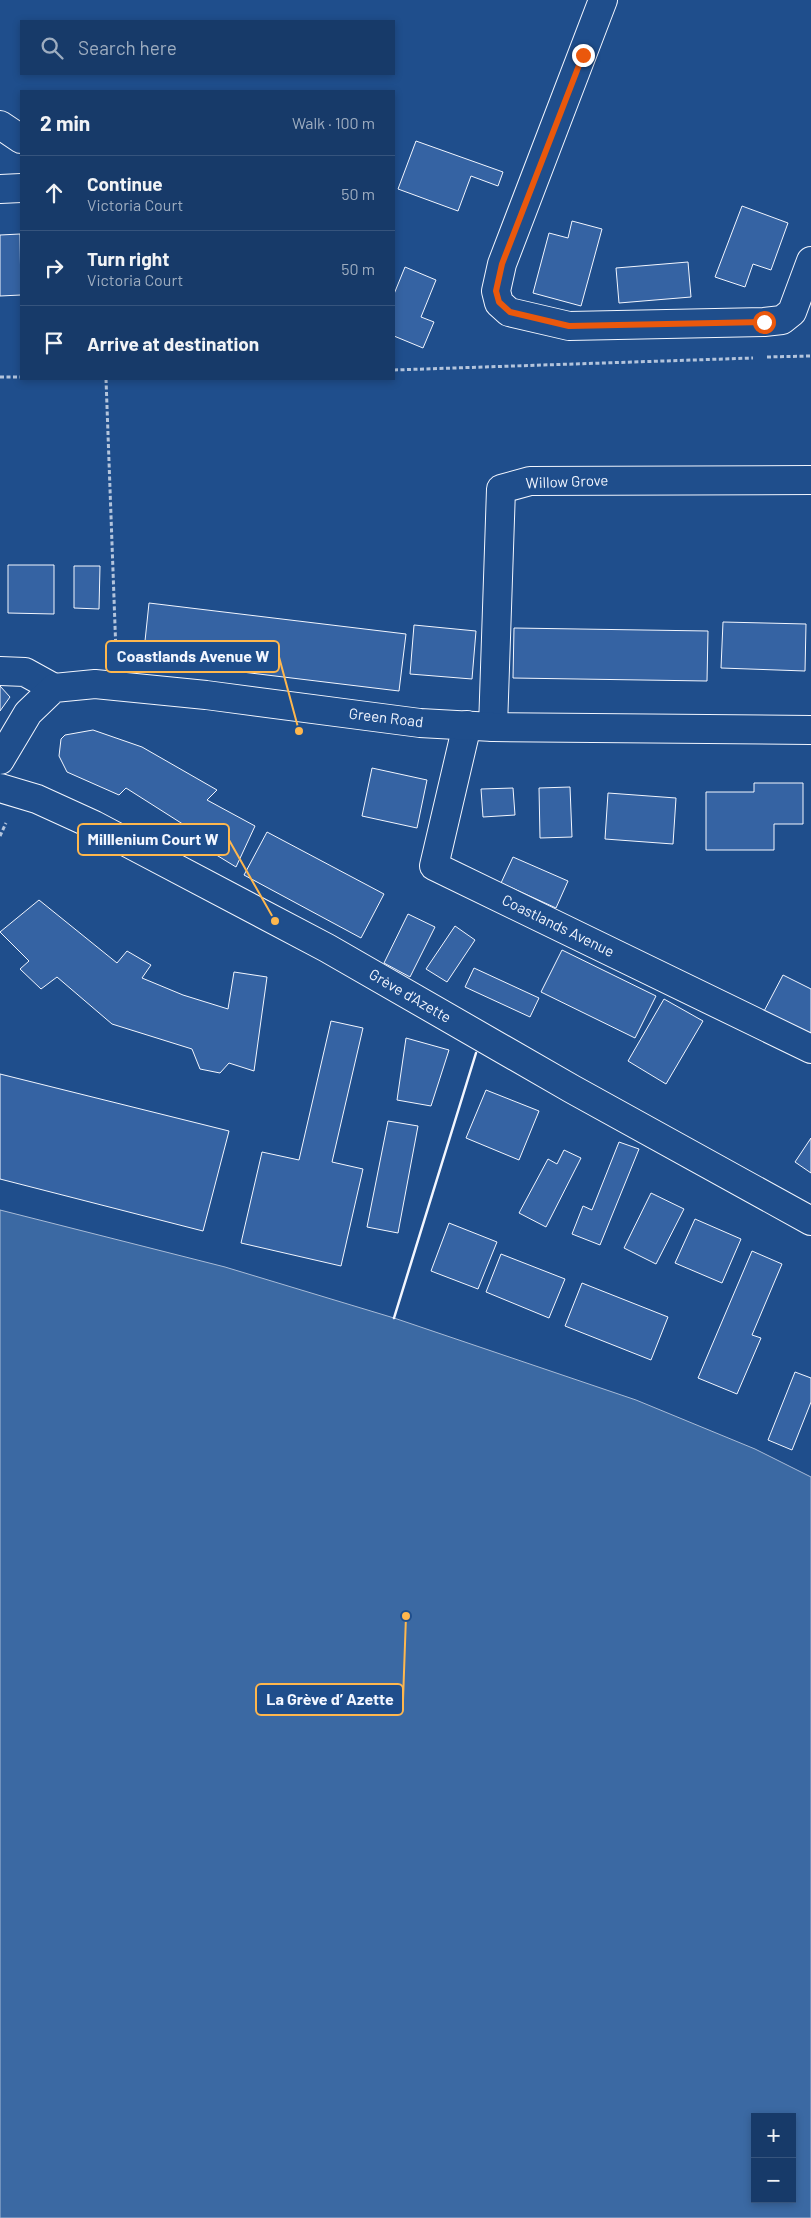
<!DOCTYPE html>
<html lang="en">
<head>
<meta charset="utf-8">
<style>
	:root { --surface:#173a69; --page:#20416f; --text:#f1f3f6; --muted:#9eadc0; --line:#36547d }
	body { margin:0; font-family:Barlow,sans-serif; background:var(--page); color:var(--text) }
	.controls { position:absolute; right:15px; bottom:15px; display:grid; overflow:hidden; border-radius:0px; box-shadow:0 2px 8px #0003 }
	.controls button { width:45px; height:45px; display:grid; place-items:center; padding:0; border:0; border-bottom:1px solid var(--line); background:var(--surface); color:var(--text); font:25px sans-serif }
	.stop { position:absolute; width:15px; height:15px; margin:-11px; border:4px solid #ea580c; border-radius:50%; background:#fff }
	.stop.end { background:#ea580c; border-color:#fff; box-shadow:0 1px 5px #0008 }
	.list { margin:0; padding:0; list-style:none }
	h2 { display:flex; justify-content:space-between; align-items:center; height:65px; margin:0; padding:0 20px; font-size:21px }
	h2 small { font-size:16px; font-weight:400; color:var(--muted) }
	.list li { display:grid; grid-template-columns:32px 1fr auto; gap:15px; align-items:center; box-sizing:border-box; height:75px; padding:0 20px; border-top:1px solid var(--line) }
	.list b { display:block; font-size:19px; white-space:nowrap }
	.list p { margin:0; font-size:16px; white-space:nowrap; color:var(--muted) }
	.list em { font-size:16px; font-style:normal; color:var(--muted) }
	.icon { flex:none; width:28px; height:28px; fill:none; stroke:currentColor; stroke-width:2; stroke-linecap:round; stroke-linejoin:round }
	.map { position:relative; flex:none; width:811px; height:2218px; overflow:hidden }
	.search { position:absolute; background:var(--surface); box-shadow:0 2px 8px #0003; left:20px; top:20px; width:375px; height:55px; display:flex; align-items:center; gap:12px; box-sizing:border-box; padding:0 18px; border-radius:0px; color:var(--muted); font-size:19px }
	.panel { position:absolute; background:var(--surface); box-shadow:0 2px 8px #0003; left:20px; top:90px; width:375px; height:290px; border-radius:0px }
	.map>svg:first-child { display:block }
</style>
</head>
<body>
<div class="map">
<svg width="811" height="2218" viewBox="0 0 811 2218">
	<rect width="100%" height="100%" fill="#1f4e8c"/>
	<path fill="#3b69a3" stroke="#a8bbd7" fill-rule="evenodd" d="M0 1210 225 1267 394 1318 636 1400 755 1449 811 1477V2218H0ZM755 2117H792V2199H755Z"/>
	<path fill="#3563a3" stroke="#f2f6ff" d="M416 141 503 172 498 186 471 176 458 211 398 189Z
		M742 206 788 223 771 270 753 264 745 287 715 277Z
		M572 221 602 229 581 306 533 293 549 233 568 238Z
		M20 234 21 295 0 296V235Z
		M688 262 691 297 619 303 616 268Z
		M405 267 436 280 421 317 434 322 423 348 394 336V294Z
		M8 565H54V614L8 613Z
		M74 566H100L99 609 74 608Z
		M149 603 406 634 399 691 143 660Z
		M723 622 806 624 805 671 721 668Z
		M414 625 476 631 472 679 410 674Z
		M514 628 708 631 707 681 513 678Z
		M0 686 10 697 0 711Z
		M93 730 142 747 217 790 207 800 255 826 236 867 187 837 189 828 126 788 119 795 67 772 59 756 61 739 65 735Z
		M372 768 427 780 417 828 362 816Z
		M754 783H803V824H774V850H706V792H754Z
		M570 787 572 837 540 838 539 788Z
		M513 788 515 815 483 817 481 789Z
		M608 793 676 798 673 844 605 839Z
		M267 832 384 894 361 938 244 875Z
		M513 857 568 881 556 908 501 883Z
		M39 900 117 963 127 951 151 965 142 978 183 995 228 1009 234 972 267 977 254 1071 229 1063 220 1073 200 1069 192 1049 112 1024 57 977 41 989 20 969 29 961 0 932Z
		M408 914 435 927 410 977 384 963Z
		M455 926 475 940 447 982 426 969Z
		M562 950 656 996 635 1038 541 992Z
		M474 968 539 998 530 1017 465 987Z
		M783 975 811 989V1041L762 1015Z
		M664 999 703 1021 666 1084 628 1061Z
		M331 1021 363 1028 332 1162 363 1169 341 1266 241 1243 262 1152 299 1160Z
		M406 1038 449 1050 431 1106 397 1100Z
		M0 1074 229 1131 203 1231 0 1179Z
		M486 1090 539 1111 519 1160 466 1138Z
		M388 1121 418 1126 398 1233 367 1227Z
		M811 1138V1173L795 1162Z
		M619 1142 639 1149 600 1245 572 1234 583 1206 592 1210Z
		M564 1150 581 1158 546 1227 519 1213 548 1159 557 1164Z
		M651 1193 684 1209 656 1264 624 1248Z
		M695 1219 741 1239 722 1283 675 1263Z
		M449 1223 497 1242 478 1289 431 1271Z
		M752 1251 782 1264 752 1335 761 1338 737 1394 698 1378Z
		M501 1254 565 1279 549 1318 486 1292Z
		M582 1283 668 1317 651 1360 565 1326Z
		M795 1372 811 1378V1402L792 1450 768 1440Z"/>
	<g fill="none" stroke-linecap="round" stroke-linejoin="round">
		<defs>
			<path id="minor" d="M603 0 502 264 496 291 499 303 509 312 569 326 764 322 782 320 792 312 811 261
				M0 125 21 139
				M0 189 21 188
				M0 671 25 672 54 688
				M467 725 434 866 811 1049
				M493 727 501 489 530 481 811 480"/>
			<path id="primary" d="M0 760 28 713 54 688 95 684 206 695 420 723 493 727 811 730
				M0 788 37 799 94 825 327 948 572 1089 811 1221"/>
		</defs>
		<use href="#minor" stroke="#f2f6ff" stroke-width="30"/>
		<use href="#primary" stroke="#f2f6ff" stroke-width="30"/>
		<path stroke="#b3c4dc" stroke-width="3" stroke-dasharray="4 2.5" stroke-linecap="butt" d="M767 357 811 356
			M394 370 753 358
			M0 377H21
			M106 379 116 653
			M0 836 6 823"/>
		<use href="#minor" stroke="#1f4e8c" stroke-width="28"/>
		<use href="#primary" stroke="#1f4e8c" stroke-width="28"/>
		<path stroke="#f2f6ff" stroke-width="2.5" d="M394 1318 476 1053"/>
	</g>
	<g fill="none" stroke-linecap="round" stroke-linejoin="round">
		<path stroke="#ea580c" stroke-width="6" d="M583 55 502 264 496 291 499 302 510 312 569 326 764 322"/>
	</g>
	<g text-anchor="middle" stroke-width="4" stroke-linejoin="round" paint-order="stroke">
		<g font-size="15" fill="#f2f6ff" stroke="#1f4e8c">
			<text transform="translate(567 482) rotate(-2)" y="5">Willow Grove</text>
			<text transform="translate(386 718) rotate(7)" y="5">Green Road</text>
			<text transform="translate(558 926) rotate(26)" y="5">Coastlands Avenue</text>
			<text transform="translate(410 996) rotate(30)" y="5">Grève d'Azette</text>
		</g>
	</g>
	<path fill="none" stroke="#ffb74d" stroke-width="2" d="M299 731L279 657M275 921L229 840M406 1616L403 1700"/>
	<g fill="#ffb74d" stroke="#1f4e8c" stroke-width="2">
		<circle cx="299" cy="731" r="5"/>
		<circle cx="275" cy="921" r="5"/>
		<circle cx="406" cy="1616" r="5"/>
	</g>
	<g fill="#1f4e8c" stroke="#ffb74d" stroke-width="2">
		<rect x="106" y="641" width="173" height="31" rx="5"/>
		<rect x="78" y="824" width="151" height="31" rx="5"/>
		<rect x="256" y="1684" width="147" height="31" rx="5"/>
	</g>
	<g font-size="16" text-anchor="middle" font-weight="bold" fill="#f2f6ff">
		<text x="193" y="662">Coastlands Avenue W</text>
		<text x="153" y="845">Milllenium Court W</text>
		<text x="330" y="1705">La Grève d’ Azette</text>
	</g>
</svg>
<div class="controls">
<button>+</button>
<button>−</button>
</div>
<div class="stop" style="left:764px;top:322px"></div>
<div class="stop end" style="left:583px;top:55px"></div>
<div class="search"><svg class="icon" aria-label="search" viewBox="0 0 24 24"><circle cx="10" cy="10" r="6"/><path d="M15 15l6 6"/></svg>Search here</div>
<section class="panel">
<h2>2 min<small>Walk · 100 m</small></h2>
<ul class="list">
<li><svg class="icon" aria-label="ahead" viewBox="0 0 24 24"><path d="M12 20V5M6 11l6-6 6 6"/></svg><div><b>Continue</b><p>Victoria Court</p></div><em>50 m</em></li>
<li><svg class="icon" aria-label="right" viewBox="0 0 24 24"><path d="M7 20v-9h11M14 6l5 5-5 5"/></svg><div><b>Turn right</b><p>Victoria Court</p></div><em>50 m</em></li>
<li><svg class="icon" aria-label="arrive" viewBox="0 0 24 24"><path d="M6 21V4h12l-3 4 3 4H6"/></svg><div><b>Arrive at destination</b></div></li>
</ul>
</section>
</div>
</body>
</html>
